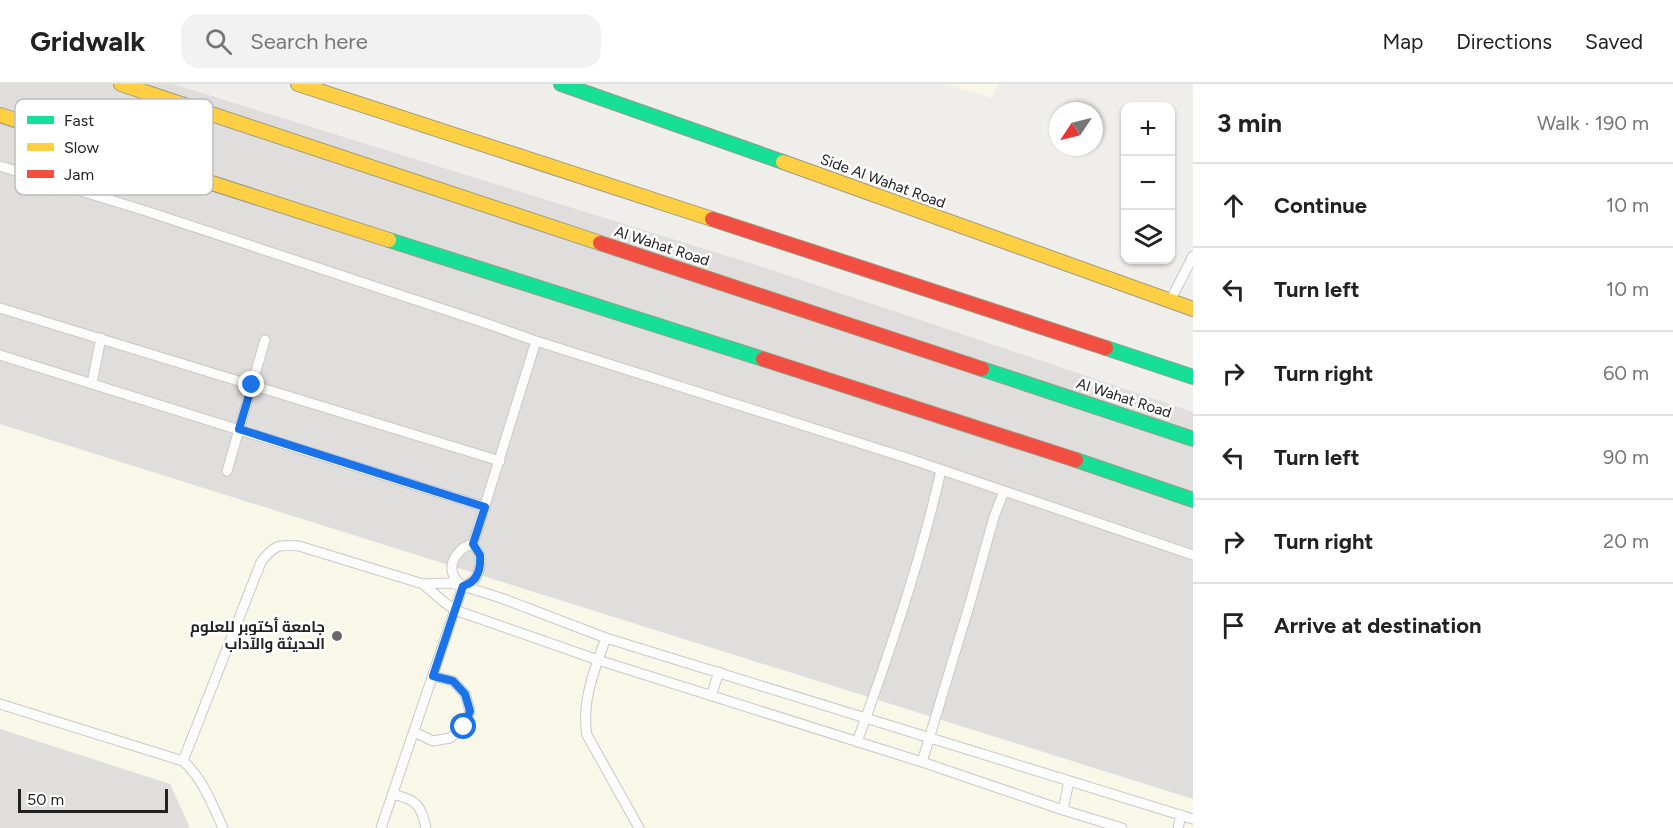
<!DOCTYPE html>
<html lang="en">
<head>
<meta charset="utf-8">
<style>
	:root { --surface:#fff; --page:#f2f2f2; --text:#222; --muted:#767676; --line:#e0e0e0 }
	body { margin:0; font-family:Figtree,Cairo,sans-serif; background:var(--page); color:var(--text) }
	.controls { position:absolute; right:18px; top:18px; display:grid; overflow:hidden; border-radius:12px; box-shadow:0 2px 4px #0004 }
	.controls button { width:54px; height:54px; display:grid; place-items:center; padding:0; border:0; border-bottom:2px solid var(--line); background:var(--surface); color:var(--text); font:30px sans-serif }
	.compass { position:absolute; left:1049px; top:18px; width:54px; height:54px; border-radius:50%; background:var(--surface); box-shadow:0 2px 4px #0004; rotate:235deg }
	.scale { position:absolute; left:18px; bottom:15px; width:150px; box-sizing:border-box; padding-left:6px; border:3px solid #222; border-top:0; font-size:16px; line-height:21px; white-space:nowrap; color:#222; -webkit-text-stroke:4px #fff; paint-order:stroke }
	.stop { position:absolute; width:18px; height:18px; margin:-14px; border:4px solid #1a73e8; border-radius:50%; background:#fff }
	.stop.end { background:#1a73e8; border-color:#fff; box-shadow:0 2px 6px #0008 }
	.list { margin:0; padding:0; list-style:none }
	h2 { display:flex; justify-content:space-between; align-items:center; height:78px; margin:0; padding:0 24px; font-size:26px }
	h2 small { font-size:20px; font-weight:400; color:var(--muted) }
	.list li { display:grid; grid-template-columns:39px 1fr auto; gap:18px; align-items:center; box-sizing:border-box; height:84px; padding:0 24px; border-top:2px solid var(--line) }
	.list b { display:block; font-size:22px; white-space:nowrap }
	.list em { font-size:20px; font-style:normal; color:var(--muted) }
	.icon { flex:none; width:33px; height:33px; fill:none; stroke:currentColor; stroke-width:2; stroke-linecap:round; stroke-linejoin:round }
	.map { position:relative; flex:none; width:1193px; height:744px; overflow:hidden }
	header { display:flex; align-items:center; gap:36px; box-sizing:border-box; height:84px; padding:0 30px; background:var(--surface); border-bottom:2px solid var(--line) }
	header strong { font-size:28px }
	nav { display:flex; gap:33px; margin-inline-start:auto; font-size:21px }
	.search { width:420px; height:54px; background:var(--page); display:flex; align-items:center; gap:15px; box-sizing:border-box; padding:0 21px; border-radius:18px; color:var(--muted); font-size:22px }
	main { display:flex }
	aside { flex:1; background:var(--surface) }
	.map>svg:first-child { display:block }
</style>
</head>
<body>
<header>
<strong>Gridwalk</strong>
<div class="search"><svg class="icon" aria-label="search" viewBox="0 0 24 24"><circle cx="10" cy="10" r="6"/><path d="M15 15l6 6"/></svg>Search here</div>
<nav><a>Map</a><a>Directions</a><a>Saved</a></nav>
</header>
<main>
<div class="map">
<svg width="1193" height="744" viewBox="0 0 1193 744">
	<rect width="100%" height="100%" fill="#f0eeeb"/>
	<path fill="#dfdedc" d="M0 0H173L766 184 1193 328V744H0Z"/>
	<path fill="#f8f7e8" d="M944 0H998L992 14Z
		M0 340 1193 715V744H190L170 700 0 645Z"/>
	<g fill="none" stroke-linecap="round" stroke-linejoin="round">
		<defs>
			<path id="lane" d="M0 82 146 127 482 238 536 257 910 375 1193 471
				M1171 215 1193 172
				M0 224 500 377
				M0 271 485 423
				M92 299 101 254
				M227 387 265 256
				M473 460 536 257
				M423 500 444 518 455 526 598 576 922 678 1063 726 1122 744
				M463 502C459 499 455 495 453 490 448 477 461 462 473 460
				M463 502C478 498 481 485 480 471L473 460
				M606 554C595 584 581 618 587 651L639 744
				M711 612 719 588
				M0 620 183 677C203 695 212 720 223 744
				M414 648 433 657 450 654 464 643 470 627 465 610 453 597 433 592
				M857 658C889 571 921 477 941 386
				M183 677 261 478C274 461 279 460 299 462L423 500 450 499 463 502 501 514 606 554 1193 735
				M922 678 970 519 994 433 1004 407
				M393 710C416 716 421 720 426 744
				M1063 726 1069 697
				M381 744 463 502
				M1178 744 1181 731"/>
			<path id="fast" d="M561 0 783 78
				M389 156 763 275
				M1106 264 1193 293
				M982 285 1193 355
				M1076 376 1193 416"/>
			<path id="slow" d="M121 0 600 159
				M298 0 712 135
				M0 31 389 156
				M783 78 1193 225"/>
			<path id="jam" d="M712 135 1106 264
				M600 159 982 285
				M763 275 1076 376"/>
		</defs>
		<use href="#lane" stroke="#c9c8c7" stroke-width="11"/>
		<use href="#fast" stroke="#999a82" stroke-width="16"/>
		<use href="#slow" stroke="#999a82" stroke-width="16"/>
		<use href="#jam" stroke="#999a82" stroke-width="16"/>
		<use href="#lane" stroke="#fdfcfc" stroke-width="9"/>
		<use href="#fast" stroke="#16e098" stroke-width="14"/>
		<use href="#slow" stroke="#ffcf43" stroke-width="14"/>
		<use href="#jam" stroke="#f24e42" stroke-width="14"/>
	</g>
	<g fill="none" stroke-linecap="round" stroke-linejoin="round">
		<path stroke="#1a73e8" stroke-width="8" d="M252 301 239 345 485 423 473 460 480 471C481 485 478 498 463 502L433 592 453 597 465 610 470 627 464 643"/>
	</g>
	<circle fill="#6a6968" stroke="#fff" stroke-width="2" cx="337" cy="552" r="6"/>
	<g text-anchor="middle" stroke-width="5" stroke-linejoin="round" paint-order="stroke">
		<g font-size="15" fill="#222" stroke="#fff">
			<text transform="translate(883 97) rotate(20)" y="5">Side Al Wahat Road</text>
			<text transform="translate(662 162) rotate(18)" y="5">Al Wahat Road</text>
			<text transform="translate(1124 314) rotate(18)" y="5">Al Wahat Road</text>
		</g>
		<g font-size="15" font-weight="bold" fill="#222" stroke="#fff" text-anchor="end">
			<text x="325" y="548">جامعة أكتوبر للعلوم<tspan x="325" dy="17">الحديثة والآداب</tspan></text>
		</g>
	</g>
	<rect x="15" y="15" width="198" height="96" rx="9" fill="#fff" stroke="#bdbdbd" stroke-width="1.5"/>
	<rect x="27" y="32" width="27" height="8" fill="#16e098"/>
	<rect x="27" y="59" width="27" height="8" fill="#ffcf43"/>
	<rect x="27" y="86" width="27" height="8" fill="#f24e42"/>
	<g font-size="16" fill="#222">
		<text x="64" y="42">Fast</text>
		<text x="64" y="69">Slow</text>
		<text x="64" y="96">Jam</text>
	</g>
</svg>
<div class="controls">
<button>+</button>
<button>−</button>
<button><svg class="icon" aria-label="layers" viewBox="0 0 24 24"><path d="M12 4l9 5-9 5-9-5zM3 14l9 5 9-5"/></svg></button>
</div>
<svg class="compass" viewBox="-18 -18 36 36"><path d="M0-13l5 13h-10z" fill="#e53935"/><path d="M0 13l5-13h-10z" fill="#767676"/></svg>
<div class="scale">50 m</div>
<div class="stop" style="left:464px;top:643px"></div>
<div class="stop end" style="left:252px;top:301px"></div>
</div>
<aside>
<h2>3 min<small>Walk · 190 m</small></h2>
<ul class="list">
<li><svg class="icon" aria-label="ahead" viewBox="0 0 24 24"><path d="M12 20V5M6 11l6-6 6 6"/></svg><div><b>Continue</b></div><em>10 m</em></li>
<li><svg class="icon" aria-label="left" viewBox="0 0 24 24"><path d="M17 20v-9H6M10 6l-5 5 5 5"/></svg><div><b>Turn left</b></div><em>10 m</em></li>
<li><svg class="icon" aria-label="right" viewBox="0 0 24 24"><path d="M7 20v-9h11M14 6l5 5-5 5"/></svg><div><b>Turn right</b></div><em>60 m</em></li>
<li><svg class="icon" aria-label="left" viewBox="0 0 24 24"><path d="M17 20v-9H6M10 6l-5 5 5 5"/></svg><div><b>Turn left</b></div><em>90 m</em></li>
<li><svg class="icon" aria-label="right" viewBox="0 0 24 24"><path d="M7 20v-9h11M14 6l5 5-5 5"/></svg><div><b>Turn right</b></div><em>20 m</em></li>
<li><svg class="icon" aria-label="arrive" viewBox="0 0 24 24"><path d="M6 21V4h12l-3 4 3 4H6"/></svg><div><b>Arrive at destination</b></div></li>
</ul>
</aside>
</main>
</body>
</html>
